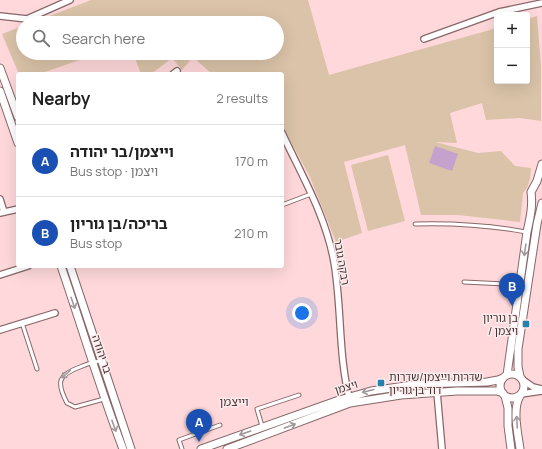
<!DOCTYPE html>
<html lang="en">
<head>
<meta charset="utf-8">
<style>
	:root { --surface:#fff; --page:#f6f6f6; --text:#222; --muted:#767676; --line:#e0e0e0; --accent:#111827 }
	body { margin:0; font-family:Manrope,"Noto Sans Hebrew",sans-serif; background:var(--page); color:var(--text) }
	.controls { position:absolute; right:12px; top:12px; display:grid; overflow:hidden; border-radius:4px; box-shadow:0 4px 16px #0002 }
	.controls button { width:36px; height:36px; display:grid; place-items:center; padding:0; border:0; border-bottom:1px solid var(--line); background:var(--surface); color:var(--text); font:20px sans-serif }
	.you { position:absolute; left:302px; top:313px; width:14px; height:14px; margin:-10px; border:3px solid #fff; border-radius:50%; background:#1a73e8; box-shadow:0 0 0 6px #1a73e833 }
	.badge { display:grid; place-items:center; width:26px; height:26px; border-radius:50%; background:var(--accent); color:#fff; font-size:13px; font-weight:700 }
	.pin { position:absolute; translate:-50% -33px; filter:drop-shadow(0 1px 2px #0008) }
	.pin::after { content:''; position:absolute; top:21px; width:14px; height:12px; background:inherit; clip-path:polygon(0 0,100% 0,50% 100%) }
	.list { margin:0; padding:0; list-style:none }
	h2 { display:flex; justify-content:space-between; align-items:center; height:52px; margin:0; padding:0 16px; font-size:17px }
	h2 small { font-size:13px; font-weight:400; color:var(--muted) }
	.list li { display:grid; grid-template-columns:26px 1fr auto; gap:12px; align-items:center; box-sizing:border-box; height:72px; padding:0 16px; border-top:1px solid var(--line) }
	.list b { display:block; font-size:15px; white-space:nowrap }
	.list p { margin:0; font-size:13px; white-space:nowrap; color:var(--muted) }
	.list em { font-size:13px; font-style:normal; color:var(--muted) }
	.icon { flex:none; width:22px; height:22px; fill:none; stroke:currentColor; stroke-width:2; stroke-linecap:round; stroke-linejoin:round }
	.map { position:relative; flex:none; width:542px; height:449px; overflow:hidden }
	.search { position:absolute; background:var(--surface); box-shadow:0 4px 16px #0002; left:16px; top:16px; width:268px; height:44px; display:flex; align-items:center; gap:10px; box-sizing:border-box; padding:0 14px; border-radius:22px; color:var(--muted); font-size:15px }
	.panel { position:absolute; background:var(--surface); box-shadow:0 4px 16px #0002; left:16px; top:72px; width:268px; height:196px; border-radius:4px }
	.map>svg:first-child { display:block }
</style>
</head>
<body>
<div class="map">
<svg width="542" height="449" viewBox="0 0 542 449">
	<rect width="100%" height="100%" fill="#fed8da"/>
	<path fill="#dac3a8" d="M91 0H308L329 75 497 28V81H527V19L537 16 541 66V121L520 118 486 120 482 103 450 113 457 143 435 142 478 153 501 151 515 166 531 168 530 179 527 188 523 193 520 222 458 215H421L405 145 344 162 362 233 336 242 309 175 282 126V74H212L193 57 182 70 172 58 151 74H141L133 53H277V23H31Z
		M23 26V53H100L39 74H19L2 34Z
		M388 155 405 221 368 231 351 165Z"/>
	<path fill="#c5a2ce" d="M435 146 458 154 452 171 429 163Z"/>
	<g fill="none" stroke-linecap="round" stroke-linejoin="round">
		<defs>
			<path id="service" d="M282 205 311 194
				M415 224C453 223 488 225 526 232
				M464 282 527 285
				M22 323 37 369
				M102 361C94 361 87 364 80 367 58 375 56 382 67 403L75 407 104 399
				M262 426 257 409 299 395
				M182 449 179 440 220 425"/>
			<path id="minor" d="M0 16 27 19 70 0
				M424 39 499 12 542 3
				M173 74 177 71
				M282 133C301 174 326 216 334 262 342 308 338 356 350 401
				M0 199 4 212
				M0 213 18 209
				M0 275 28 266
				M0 330 55 313
				M523 380 533 387 542 389
				M437 392 442 449
				M521 394 542 391"/>
			<path id="tertiary" d="M0 68 18 117
				M0 91 18 143
				M61 266C82 327 100 389 123 449
				M70 266 131 449
				M500 386a12 12 0 1 1 24 0a12 12 0 1 1-24 0Z
				M507 375 527 232C530 218 533 206 531 192L537 181 542 164
				M520 376 518 367V349L537 224 542 203
				M505 396 508 408V426L511 449
				M520 396C512 409 518 434 520 449
				M201 449 339 400 371 391 419 384 487 382 498 380 503 378
				M227 449 350 403 401 395 457 391H497L503 393"/>
		</defs>
		<use href="#service" stroke="#886769" stroke-width="5"/>
		<use href="#minor" stroke="#886769" stroke-width="8"/>
		<use href="#tertiary" stroke="#886769" stroke-width="9"/>
		<use href="#service" stroke="#fff" stroke-width="3"/>
		<use href="#minor" stroke="#fff" stroke-width="5.5"/>
		<use href="#tertiary" stroke="#fff" stroke-width="7"/>
	</g>
	<defs><path id="oneway-shaft" d="M-6 0H5M1.5-3L5.5 0L1.5 3" fill="none" stroke-width="1.6" stroke-linecap="round" stroke-linejoin="round"/></defs>
	<g stroke="#a0999a">
		<use href="#oneway-shaft" transform="translate(525 250) rotate(98)"/>
		<use href="#oneway-shaft" transform="translate(73 303) rotate(71)"/>
		<use href="#oneway-shaft" transform="translate(66 374) rotate(139)"/>
		<use href="#oneway-shaft" transform="translate(368 391) rotate(166)"/>
		<use href="#oneway-shaft" transform="translate(517 422) rotate(-93)"/>
		<use href="#oneway-shaft" transform="translate(114 426) rotate(70)"/>
		<use href="#oneway-shaft" transform="translate(290 426) rotate(-20)"/>
		<use href="#oneway-shaft" transform="translate(245 433) rotate(161)"/>
	</g>
	<g fill="#2582af" stroke="#fbebec" stroke-width="1.5">
		<rect x="522" y="320" width="8" height="8" rx="2"/>
		<rect x="377" y="379" width="8" height="8" rx="2"/>
	</g>
	<g text-anchor="middle" stroke-width="3" stroke-linejoin="round" paint-order="stroke">
		<g font-size="11" fill="#423334" stroke="#fbebec">
			<text transform="translate(342 262) rotate(80)" y="4">רבקה גובר</text>
			<text transform="translate(102 354) rotate(72)" y="4">בר יהודה</text>
			<text transform="translate(346 387) rotate(-17)" y="4">ויצמן</text>
		</g>
		<g font-size="11" fill="#423334" stroke="#fbebec" text-anchor="end">
			<text x="518" y="322">בן גוריון<tspan x="518" dy="13">/ ויצמן</tspan></text>
			<text x="389" y="381" text-anchor="start">שדרות וייצמן/שדרות<tspan x="389" dy="13">דוד בן גוריון</tspan></text>
		</g>
		<g font-size="12" fill="#57393b" stroke="#fbebec">
			<text x="234" y="406">וייצמן</text>
		</g>
	</g>
</svg>
<div class="controls">
<button>+</button>
<button>−</button>
</div>
<div class="you"></div>
<div class="pin badge" style="left:199px;top:442px;background:#1a4fb4">A</div>
<div class="pin badge" style="left:512px;top:306px;background:#1a4fb4">B</div>
<div class="search"><svg class="icon" aria-label="search" viewBox="0 0 24 24"><circle cx="10" cy="10" r="6"/><path d="M15 15l6 6"/></svg>Search here</div>
<section class="panel">
<h2>Nearby<small>2 results</small></h2>
<ul class="list">
<li><span class="badge" style="background:#1a4fb4">A</span><div><b>וייצמן/בר יהודה</b><p>Bus stop · ויצמן</p></div><em>170 m</em></li>
<li><span class="badge" style="background:#1a4fb4">B</span><div><b>בריכה/בן גוריון</b><p>Bus stop</p></div><em>210 m</em></li>
</ul>
</section>
</div>
</body>
</html>
